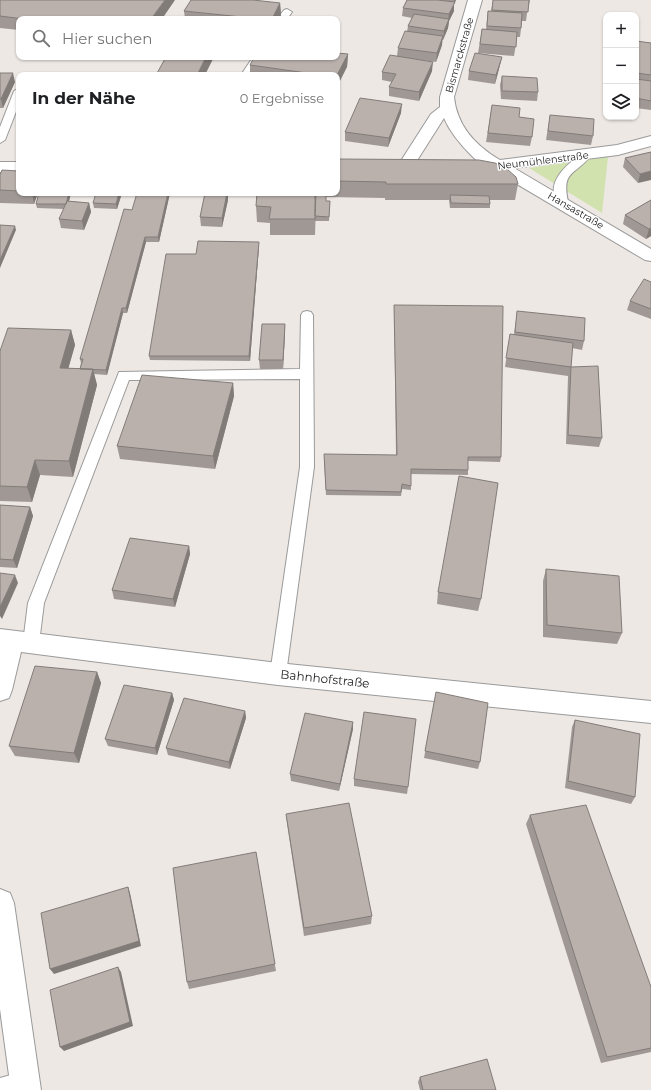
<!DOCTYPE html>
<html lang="de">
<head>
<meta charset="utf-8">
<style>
	:root { --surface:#fff; --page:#f2f2f2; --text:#202124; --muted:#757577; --line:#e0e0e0 }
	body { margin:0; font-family:Montserrat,sans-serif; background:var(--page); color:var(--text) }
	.controls { position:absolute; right:12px; top:12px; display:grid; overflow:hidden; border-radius:8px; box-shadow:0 1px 3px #0004 }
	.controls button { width:36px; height:36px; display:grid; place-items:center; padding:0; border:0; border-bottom:1px solid var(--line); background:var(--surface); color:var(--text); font:20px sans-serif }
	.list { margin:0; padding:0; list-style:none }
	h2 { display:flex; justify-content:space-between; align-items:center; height:52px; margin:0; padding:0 16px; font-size:17px }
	h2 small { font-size:13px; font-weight:400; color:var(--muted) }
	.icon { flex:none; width:22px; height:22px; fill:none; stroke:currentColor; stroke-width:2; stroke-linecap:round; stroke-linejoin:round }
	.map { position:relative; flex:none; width:651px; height:1090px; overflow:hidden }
	.search { position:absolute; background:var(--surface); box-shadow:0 1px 3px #0004; left:16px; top:16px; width:324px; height:44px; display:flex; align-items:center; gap:10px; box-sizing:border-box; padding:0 14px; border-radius:8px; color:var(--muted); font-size:15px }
	.panel { position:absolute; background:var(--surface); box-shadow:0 1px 3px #0004; left:16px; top:72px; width:324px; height:124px; border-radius:8px }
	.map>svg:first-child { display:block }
</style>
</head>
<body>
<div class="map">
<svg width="651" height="1090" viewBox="0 0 651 1090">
	<rect width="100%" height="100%" fill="#ede8e4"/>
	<path fill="#d2e2af" d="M608 157 602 213 529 168Z"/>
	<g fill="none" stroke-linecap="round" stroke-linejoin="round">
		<defs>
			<path id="lane" d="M287 9 292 12 287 19H277L284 10Z
				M253 57H263L251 75H241Z
				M19 88V104L5 140 0 143V127L14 91Z
				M586 152 591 155C576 176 561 169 568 202L566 204H558C544 182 567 165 582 153Z
				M307 311 311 312 313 315 314 467 286 674 284 679 278 681 272 679 270 674 300 467V379L129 380 44 603 39 643 37 648 31 650 25 648 23 643 28 603 119 372 300 369 301 315 303 312Z
				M25 1071 32 1074 35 1081 32 1088 28 1090H0V1078Z"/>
			<path id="street" d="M468 0H482L454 97C457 126 476 146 500 160L617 145 651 136V146L618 155 514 168 651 249V261L645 260 495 171 488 169C484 163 477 162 472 156 461 145 450 132 444 118L411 170 405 172 399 170 397 167 431 114 440 107V97Z
				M0 162H19V172H0Z
				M0 629 278 663 651 701V723L278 685 21 652 12 690 9 698 0 701Z
				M0 889 10 893 14 903 41 1090H11L0 1009Z"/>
		</defs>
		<use href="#lane" stroke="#9a9a9a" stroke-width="2"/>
		<use href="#street" stroke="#9a9a9a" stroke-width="2"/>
		<use href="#lane" fill="#fff" fill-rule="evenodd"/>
		<use href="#street" fill="#fff" fill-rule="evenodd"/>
	</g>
	<path fill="#a09895" d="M0 0 162 19H19V30L0 28Z
		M407 0H456L454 4V11L449 21 448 28 443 40H442V45L436 62 407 58 432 71 419 101 389 96V87L392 82 382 80V72L397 56 398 48 407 32 408 26 412 18 402 16 403 8Z
		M493 0H530L529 5H528L526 21H522L520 37H517L514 56 478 53 482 29H486L488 11H491Z
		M280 3 281 15 279 19H185L184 11Z
		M636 41 651 43V110L636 108Z
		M348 54 347 67 337 75H250V65Z
		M502 57 500 65 495 84 468 80 469 71Z
		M0 73 15 82 3 108H0Z
		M502 76 538 92 537 101 501 99 500 85Z
		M492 105 519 117 532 137 530 146 486 142Z
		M401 113 388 147 345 141V132Z
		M550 115 593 136 591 145 546 140Z
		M651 152 638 183 623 167 625 158Z
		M337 159 518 184 515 200H490V208H450L449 200H385V198L326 197V201H330L329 221H315V220V235H270V223L257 222 256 206 257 193H337Z
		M19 171V193H38L34 204 0 203V175Z
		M39 193H71L69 201 89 203 91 212 84 230 61 228 59 219 64 209 37 208 36 204Z
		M122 193 117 209 94 208 93 203Z
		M170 193 159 242H146L127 313H123L107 375 94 374 97 385 73 477 40 475 32 502 0 501V351L71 330 75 345 68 368 80 369 81 363 80 359 132 210Z
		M205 193H228V200L222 227 201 226 200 217Z
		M651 200V236L646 239 623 224 625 215Z
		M259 246 250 361 150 360 149 356 196 254Z
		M651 282V319L627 310 630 301Z
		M394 305 501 457 500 462 468 461V475L411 474V490L402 489 401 496 326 495 324 459 396 455Z
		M517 311 584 341 582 350 572 348 571 367 602 438 599 447 566 444 568 376 505 367 510 334H514L516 320Z
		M285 324V333L283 369H260L259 360Z
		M233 383 234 396 215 469 120 459 117 446Z
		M0 505 30 507 33 516 17 568 0 567Z
		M189 546 190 554 175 607 114 599 112 590Z
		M546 569 622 633 617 644 543 637V581Z
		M438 592 481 599 478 611 437 604Z
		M97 672 101 683 79 763 15 756 9 746Z
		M436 692 480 762 478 769 424 758Z
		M172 693 174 700 157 755 108 746 105 739Z
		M245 711 246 718 230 769 168 755 166 748Z
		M575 720 635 797 631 804 565 788 572 727Z
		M353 722V729L339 791 291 781 290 774Z
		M354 779 408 787 407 794 354 786Z
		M286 814 372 916 371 924 304 936 287 823Z
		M530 815 651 987V1052L601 1063 526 824Z
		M256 852 276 971 189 989 187 982Z
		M420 1077 496 1090H420L418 1082Z"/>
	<path fill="#827c79" d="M165 0H175L162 19H151Z
		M454 0H456L454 4V11L449 21 448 28 443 40 444 31 448 21 449 14 454 4Z
		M280 3 281 15 279 19H272Z
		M443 36 442 45 436 62 437 53Z
		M348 54 347 67 337 87V75Z
		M206 57H214L205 75H197Z
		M502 57 500 65 495 84 496 75Z
		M433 62 432 71 419 101V92Z
		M13 73 15 82 3 108 1 99Z
		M402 104 401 113 388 147 389 138Z
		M651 171V180L638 183 640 174Z
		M32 193H38L34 204Z
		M69 193H71L67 209 66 204Z
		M119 193H122L117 209 116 204Z
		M168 193H170L159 242 158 237Z
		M227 193H228V200L222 227V218Z
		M316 193 315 235V219Z
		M89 203 91 212 84 230 82 221Z
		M15 226 16 230 0 268V260Z
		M651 228V236L646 239 649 229Z
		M145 237 146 242 127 313 126 308Z
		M259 242V246L250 361 249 356Z
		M122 308 123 313 107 375 106 370Z
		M285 324V333L283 369V360Z
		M71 330 75 345 64 384 60 368Z
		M93 369 97 385 73 477 69 461Z
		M233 383 234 396 215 469 213 456Z
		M35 460 40 475 32 502 27 487Z
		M30 507 33 516 17 568 13 560Z
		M189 546 190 554 175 607 173 599Z
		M15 575 18 583 2 619 0 616V607Z
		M97 672 101 683 79 763 74 753Z
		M172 693 174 700 157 755 155 748Z
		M245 711 246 718 230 769 229 762Z
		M353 722V729L339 791 340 784Z
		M128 887 130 893 141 946 54 974 50 969Z
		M118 967 121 972 133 1026 64 1051 60 1047Z"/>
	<path fill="#bab1ad" stroke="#827c79" d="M0 0H165L151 19H24L0 16Z
		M191 0H253L280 3 272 19H261L184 11Z
		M407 0H438L455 2 449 14 403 8Z
		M493 0H529L528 12 492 10Z
		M488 11 522 13 521 28 487 26Z
		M414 14 449 19 444 31 408 26Z
		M482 29 517 32 516 47 480 44Z
		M405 31 443 36 437 53 398 48Z
		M636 41 651 43V75L636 73Z
		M337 53 348 54 337 75H321L250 65 254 57H337Z
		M475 53 502 57 496 75 469 71Z
		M390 55 433 62 419 92 389 87 396 74 382 72Z
		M166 57H206L197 75H156Z
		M0 73H13L1 99H0Z
		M502 76 537 78 538 92 502 91Z
		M636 79 651 81V101L636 98Z
		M360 98 402 104 389 138 345 132Z
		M492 105 520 108 519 117 534 119 532 137 488 133Z
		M550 115 594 119 593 136 548 131Z
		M651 152V171L640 174 625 158Z
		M337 159 479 160 495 163 507 169 516 177 518 184H386V182L337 181Z
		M2 170 19 171V191L0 190V175Z
		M39 193H69L66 204H36Z
		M96 193H119L116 204 93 203Z
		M137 193H168L158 237H145L126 308H122L106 370 80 369 83 359H80L124 209 132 210Z
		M205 193H227L222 218 200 217Z
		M257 193H315V219H269L271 207 256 206Z
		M316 193H326V201H330L329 217 315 216Z
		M450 195 489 196 490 204 451 203Z
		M651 200V228L649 229 625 215Z
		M67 201 89 203 82 221 59 219Z
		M0 225 15 226 0 260Z
		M198 241 259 242 249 356H149L166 254H196Z
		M644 279 651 282V309L630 301Z
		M394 305 503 306 501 457H468V470L411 469V486L402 484 401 492 326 490 324 454 397 455Z
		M517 311 585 318 584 341 515 332Z
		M262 324H285L283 360H259Z
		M8 328 71 330 60 368 93 369 69 461 35 460 27 487 0 486V351Z
		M510 334 573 343 571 367 506 358Z
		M598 366 602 438 568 435 571 367Z
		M142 375 233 383 213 456 117 446Z
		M459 476 498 483 481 599 438 592Z
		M0 505 30 507 13 560 0 559Z
		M130 538 189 546 173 599 112 590Z
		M546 569 619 576 622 633 547 625Z
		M0 573 15 575 0 607Z
		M35 666 97 672 74 753 9 746Z
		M124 685 172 693 155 748 105 739Z
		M436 692 488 703 480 762 425 751Z
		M184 698 245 711 229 762 166 748Z
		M364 712 416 719 408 787 354 779Z
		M305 713 353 722 340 784 290 774Z
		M575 720 640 734 635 797 568 781Z
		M349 803 372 916 304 928 286 814Z
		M586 805 651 987V1048L607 1057 530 815Z
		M256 852 275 964 187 982 173 868Z
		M128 887 139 941 50 969 41 913Z
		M118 967 130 1022 60 1047 50 990Z
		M487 1059 496 1090H423L420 1077Z"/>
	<g text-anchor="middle" stroke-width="3" stroke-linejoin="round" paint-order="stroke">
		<g font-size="10" fill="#1d1d1d" stroke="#fff">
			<text transform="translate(459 55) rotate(-74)" y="4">Bismarckstraße</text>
			<text transform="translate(543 160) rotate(-7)" y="4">Neumühlenstraße</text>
			<text transform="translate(576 210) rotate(30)" y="4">Hansastraße</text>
		</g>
		<g font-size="12" fill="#1d1d1d" stroke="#fff">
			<text transform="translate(325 679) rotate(6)" y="4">Bahnhofstraße</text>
		</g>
	</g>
</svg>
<div class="controls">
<button>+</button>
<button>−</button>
<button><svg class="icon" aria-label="layers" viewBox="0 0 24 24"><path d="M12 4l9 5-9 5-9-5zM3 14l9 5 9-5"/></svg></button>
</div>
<div class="search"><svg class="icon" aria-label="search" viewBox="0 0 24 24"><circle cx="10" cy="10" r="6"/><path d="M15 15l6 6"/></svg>Hier suchen</div>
<section class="panel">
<h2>In der Nähe<small>0 Ergebnisse</small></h2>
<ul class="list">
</ul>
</section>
</div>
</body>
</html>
